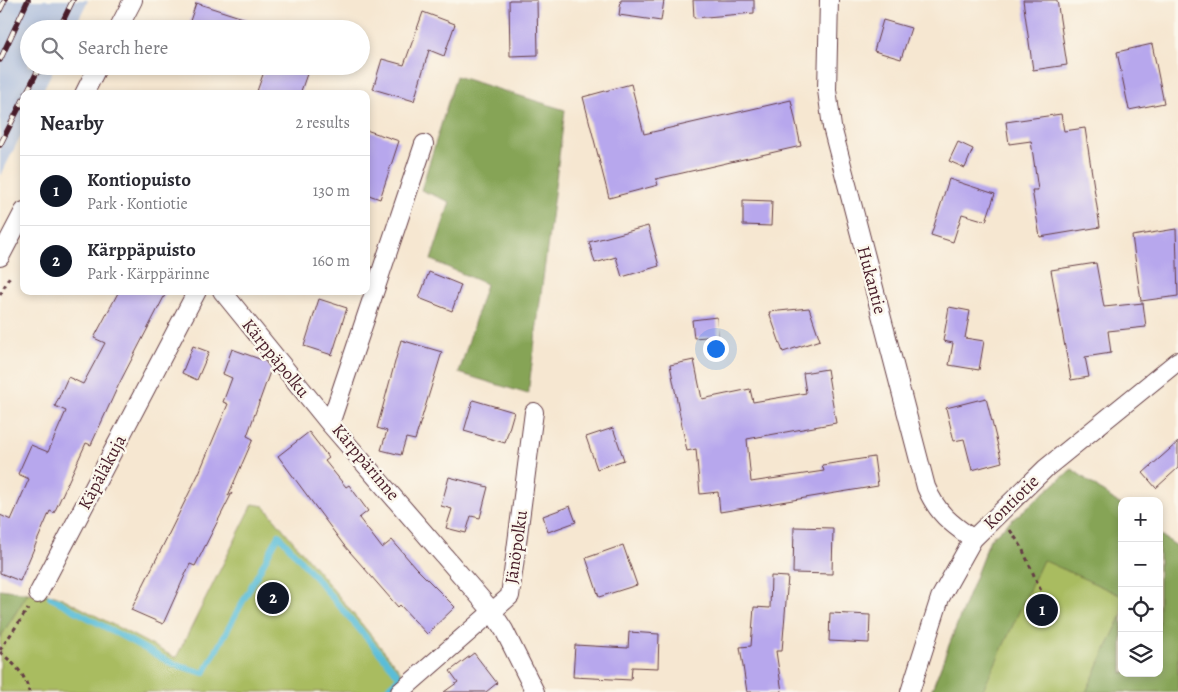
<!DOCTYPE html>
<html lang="en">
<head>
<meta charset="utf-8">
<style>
	:root { --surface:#fff; --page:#f2f2f3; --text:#2b2b33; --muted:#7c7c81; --line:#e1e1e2; --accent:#111827 }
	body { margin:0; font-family:Alegreya,serif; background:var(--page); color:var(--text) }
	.controls { position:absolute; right:15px; bottom:15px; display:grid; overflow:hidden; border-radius:10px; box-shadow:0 2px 8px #0003 }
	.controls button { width:45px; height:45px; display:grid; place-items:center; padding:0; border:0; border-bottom:1px solid var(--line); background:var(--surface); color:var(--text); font:25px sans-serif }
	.you { position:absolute; left:715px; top:348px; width:18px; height:18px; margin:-12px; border:4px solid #fff; border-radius:50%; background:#1a73e8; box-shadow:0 0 0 8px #1a73e833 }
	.badge { display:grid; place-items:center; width:32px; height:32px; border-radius:50%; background:var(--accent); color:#fff; font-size:16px; font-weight:700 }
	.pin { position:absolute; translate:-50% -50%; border:2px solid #fff; box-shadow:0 1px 5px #0006 }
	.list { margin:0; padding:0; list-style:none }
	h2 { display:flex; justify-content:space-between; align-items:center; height:65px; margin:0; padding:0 20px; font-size:21px }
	h2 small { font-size:16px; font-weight:400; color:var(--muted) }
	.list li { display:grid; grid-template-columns:32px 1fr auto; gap:15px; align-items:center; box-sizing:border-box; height:70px; padding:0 20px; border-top:1px solid var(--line) }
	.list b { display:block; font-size:19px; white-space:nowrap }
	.list p { margin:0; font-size:16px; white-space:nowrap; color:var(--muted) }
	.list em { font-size:16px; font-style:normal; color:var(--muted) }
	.icon { flex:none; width:28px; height:28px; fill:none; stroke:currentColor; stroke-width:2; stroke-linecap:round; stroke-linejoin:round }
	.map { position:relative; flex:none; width:1178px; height:692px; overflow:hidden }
	.search { position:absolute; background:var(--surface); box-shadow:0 2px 8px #0003; left:20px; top:20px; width:350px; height:55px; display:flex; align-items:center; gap:12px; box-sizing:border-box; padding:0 18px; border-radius:28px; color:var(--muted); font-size:19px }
	.panel { position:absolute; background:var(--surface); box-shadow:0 2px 8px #0003; left:20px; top:90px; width:350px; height:205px; border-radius:10px }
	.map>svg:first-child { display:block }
</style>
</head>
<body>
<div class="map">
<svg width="1178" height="692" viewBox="0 0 1178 692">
	<rect width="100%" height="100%" fill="#fbf7ec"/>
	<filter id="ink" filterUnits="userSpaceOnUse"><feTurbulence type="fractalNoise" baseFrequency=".02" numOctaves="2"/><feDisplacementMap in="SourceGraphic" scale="10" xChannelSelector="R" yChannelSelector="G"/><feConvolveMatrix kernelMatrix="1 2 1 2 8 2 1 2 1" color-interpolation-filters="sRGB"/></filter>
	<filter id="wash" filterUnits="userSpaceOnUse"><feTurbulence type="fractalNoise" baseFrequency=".0096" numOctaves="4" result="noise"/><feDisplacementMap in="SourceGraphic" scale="20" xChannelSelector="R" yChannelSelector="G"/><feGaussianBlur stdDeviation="1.12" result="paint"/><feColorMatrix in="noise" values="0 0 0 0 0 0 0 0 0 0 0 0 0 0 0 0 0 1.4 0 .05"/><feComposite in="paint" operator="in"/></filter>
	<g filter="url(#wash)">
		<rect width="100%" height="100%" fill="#f6e7d1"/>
		<path fill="#b7c5de" d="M0 0H88L74 29H29V66H55L41 94H24V129L0 177Z"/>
		<path fill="#a9bc61" stroke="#7a6e46" d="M1072 469 1122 506V673H1159V534L1178 547V692H931L990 539Z
			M253 504 264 506 398 668 406 680 392 692H0V638L28 593 55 595 66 600 176 658Z"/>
		<path fill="#86a457" stroke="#686241" d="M456 76 565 110 528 394 459 373 486 284 431 260 450 202 421 190Z
			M1072 469 1122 506V596L1043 560 982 692H931L990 539Z
			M1159 534 1178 547V692H1086L1122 615V673H1159Z
			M0 589 28 593 0 638Z"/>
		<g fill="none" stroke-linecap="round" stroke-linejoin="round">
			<path stroke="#5abdd8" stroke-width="6" d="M50 597 173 664 204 673 279 535 400 677 383 692"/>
		</g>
		<g id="blocks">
			<path fill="#b7a7ed" d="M509 0H537L538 55 510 56Z
				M621 0H664L661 21 619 15Z
				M693 0H754V13L694 18Z
				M1023 0H1057L1067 65 1033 70Z
				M196 3 265 25V29H213L190 21Z
				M423 12 455 24 444 56 429 50 414 101 373 89 382 59 404 65Z
				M883 20 911 28 901 59 874 51Z
				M1152 44 1164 103 1129 110 1117 52Z
				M266 66H293L308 71 300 94H256Z
				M631 84 644 134 791 100 801 146 656 179 658 185 609 198 583 97Z
				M1061 114 1064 131 1085 128 1100 227 1040 237 1032 190H1038L1031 141 1009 144 1006 122Z
				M366 130 399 141 380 199 366 194Z
				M958 142 973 149 965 168 949 161Z
				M949 179 995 194 986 221 962 214 953 242 931 235Z
				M743 200 772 201 771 226 743 225Z
				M648 226 659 266 622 277 616 257 595 263 589 242Z
				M1176 229 1178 296 1141 301 1132 236Z
				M1096 263 1104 307 1143 303 1146 327 1108 331 1111 353 1085 357 1089 377 1071 380 1051 270Z
				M429 272 461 285 452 311 419 298Z
				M119 291H167L119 384 91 445 86 443 54 513 50 511 20 581 0 573V515L11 520 29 479 18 474 31 445 48 452 66 411 55 406 68 377 83 384 105 343 94 338Z
				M319 299 347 308 332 355 304 346Z
				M949 307 970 311 965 338 984 341 979 370 949 365 953 343 943 341Z
				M809 308 820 340 783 352 769 312Z
				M717 317 718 336 694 338 692 320Z
				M401 340 442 352 415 440 406 438 401 455 381 450 387 431 377 428Z
				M193 346 209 352 197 380 182 373Z
				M232 349 265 361 271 369 247 436 253 439 228 496 232 493 195 566 190 564 163 624 131 610 199 473 228 404 223 402 232 378 223 374Z
				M694 360 702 399 750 389 753 402 806 393 803 373 827 369 836 423 747 439 751 482 824 471 822 465 874 457 878 486 720 512 718 492 700 494 696 449 687 451 670 365Z
				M986 398 1002 462 972 470 964 439 954 441 946 408Z
				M473 400 514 412 505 443 464 431Z
				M613 428 624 460 597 469 586 437Z
				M309 432 329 458 325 461 346 487 349 485 368 511 359 518 382 548 392 540 415 567 455 607 427 634 400 605 398 607 343 544 278 456Z
				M1178 442V468L1156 488 1143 473Z
				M449 477 488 487 480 518 471 516 466 533 446 528 452 509 441 506Z
				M570 506 576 522 548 532 543 516Z
				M794 527 833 528 832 574 793 573Z
				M623 545 637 585 599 597 586 558Z
				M771 576 788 577 782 651H776L782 692H747L740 647 751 646 754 607 770 608Z
				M830 613 870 615 869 643 829 641Z
				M629 632 659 634 658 668 632 667 631 680 573 677 575 645 628 648Z
				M474 653 497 683 486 692H444L458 682 450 671Z"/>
		</g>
	</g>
	<g filter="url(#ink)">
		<use href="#blocks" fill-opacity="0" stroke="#643d44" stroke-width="1"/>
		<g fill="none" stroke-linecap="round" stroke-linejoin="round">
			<defs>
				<path id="street" d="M829 0 827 90 832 127 926 487C937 513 950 523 973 539
					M118 29 133 0
					M84 94 98 66
					M0 257 24 211
					M222 291 330 424 491 610 504 630 535 692
					M330 424 424 144
					M38 594 197 291
					M400 692 510 596 534 412
					M910 692 940 598 973 539 1046 468 1178 361"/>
			</defs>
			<use href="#street" stroke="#643d44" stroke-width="20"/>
			<path stroke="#643d44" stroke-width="3" stroke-dasharray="4 4" stroke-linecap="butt" d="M0 295 11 274
				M1010 530 1021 546 1041 591
				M0 650 28 609
				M0 652C14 664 25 673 29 692"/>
			<use href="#street" stroke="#fff" stroke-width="18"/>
			<defs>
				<path id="rail" d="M0 10 5 0
					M59 29 73 0
					M0 60 28 0
					M26 94 40 66
					M0 145 24 98"/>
			</defs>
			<use href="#rail" stroke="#4a1f2b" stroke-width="5.5"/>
			<use href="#rail" stroke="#fbf7ec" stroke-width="4" stroke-dasharray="11" stroke-linecap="butt"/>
		</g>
	</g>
	<g text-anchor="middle" stroke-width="5" stroke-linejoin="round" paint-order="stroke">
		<g font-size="18" fill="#4a1f2b" stroke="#fbf7ec">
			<text transform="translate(872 280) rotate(75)" y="6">Hukantie</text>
			<text transform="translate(276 358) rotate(51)" y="6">Kärppäpolku</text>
			<text transform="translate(366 462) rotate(50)" y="6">Kärppärinne</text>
			<text transform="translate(102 472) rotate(-62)" y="6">Käpäläkuja</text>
			<text transform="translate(1011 502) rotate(-44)" y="6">Kontiotie</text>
			<text transform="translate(516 547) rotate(-82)" y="6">Jänöpolku</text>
		</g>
	</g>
</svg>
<div class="controls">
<button>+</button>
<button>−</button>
<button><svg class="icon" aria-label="locate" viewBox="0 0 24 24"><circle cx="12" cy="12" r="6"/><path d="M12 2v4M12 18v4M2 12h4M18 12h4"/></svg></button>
<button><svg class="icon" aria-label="layers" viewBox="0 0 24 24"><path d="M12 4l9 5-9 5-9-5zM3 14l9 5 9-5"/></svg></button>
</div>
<div class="you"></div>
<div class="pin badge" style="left:1042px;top:610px">1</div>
<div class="pin badge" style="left:273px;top:598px">2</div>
<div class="search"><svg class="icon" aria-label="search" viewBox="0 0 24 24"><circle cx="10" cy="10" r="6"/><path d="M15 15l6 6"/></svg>Search here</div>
<section class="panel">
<h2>Nearby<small>2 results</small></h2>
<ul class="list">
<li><span class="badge">1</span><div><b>Kontiopuisto</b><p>Park · Kontiotie</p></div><em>130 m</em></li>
<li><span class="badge">2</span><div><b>Kärppäpuisto</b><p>Park · Kärppärinne</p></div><em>160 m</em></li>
</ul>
</section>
</div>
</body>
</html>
